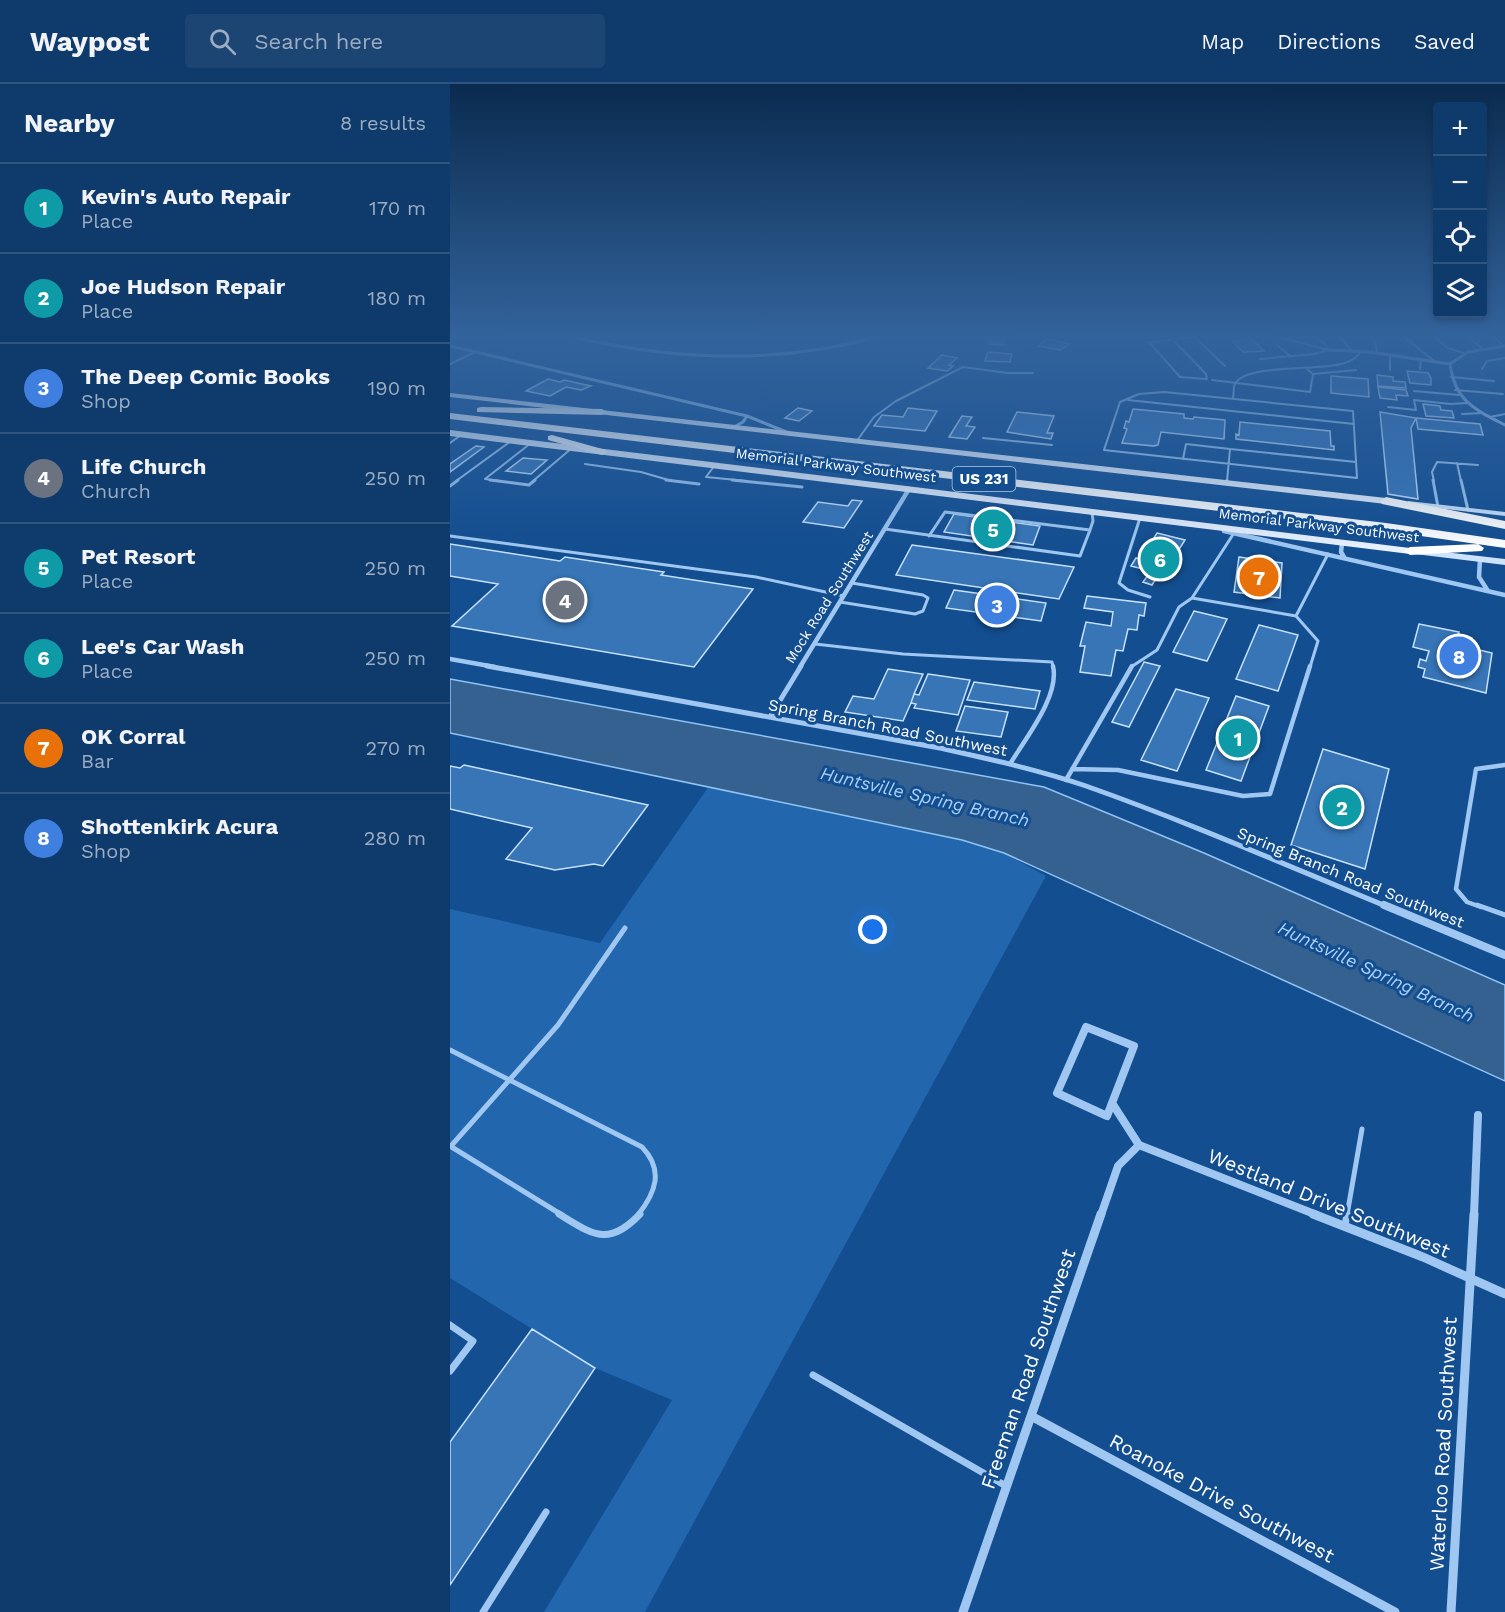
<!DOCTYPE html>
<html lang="en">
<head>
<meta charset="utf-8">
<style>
	:root { --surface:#0e3a6c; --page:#1c4574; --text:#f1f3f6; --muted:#9badc2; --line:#2e547f; --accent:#e69b98 }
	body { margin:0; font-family:"Work Sans",sans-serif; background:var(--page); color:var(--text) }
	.controls { position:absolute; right:18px; top:18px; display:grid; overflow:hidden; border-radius:6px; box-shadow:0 3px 9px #0003 }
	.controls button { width:54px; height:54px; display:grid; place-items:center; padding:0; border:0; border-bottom:2px solid var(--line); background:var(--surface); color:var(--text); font:30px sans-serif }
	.you { position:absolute; left:423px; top:846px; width:21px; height:21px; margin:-15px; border:4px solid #fff; border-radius:50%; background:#1a73e8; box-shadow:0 0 0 9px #1a73e833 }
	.badge { display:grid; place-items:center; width:39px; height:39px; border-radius:50%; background:var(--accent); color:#fff; font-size:20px; font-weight:700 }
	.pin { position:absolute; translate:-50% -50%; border:3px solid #fff; box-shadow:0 2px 6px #0006 }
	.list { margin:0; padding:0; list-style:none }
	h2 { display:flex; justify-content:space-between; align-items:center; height:78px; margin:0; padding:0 24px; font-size:26px }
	h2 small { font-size:20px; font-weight:400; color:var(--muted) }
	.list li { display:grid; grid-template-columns:39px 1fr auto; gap:18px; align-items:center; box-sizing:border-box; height:90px; padding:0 24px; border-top:2px solid var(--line) }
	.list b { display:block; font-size:22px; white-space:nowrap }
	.list p { margin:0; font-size:20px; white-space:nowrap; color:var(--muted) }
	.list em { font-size:20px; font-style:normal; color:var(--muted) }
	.icon { flex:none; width:33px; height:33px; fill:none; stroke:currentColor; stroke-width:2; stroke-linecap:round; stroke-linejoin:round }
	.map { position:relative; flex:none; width:1055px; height:1528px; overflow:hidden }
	header { display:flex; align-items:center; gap:36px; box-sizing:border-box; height:84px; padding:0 30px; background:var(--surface); border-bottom:2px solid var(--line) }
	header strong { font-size:28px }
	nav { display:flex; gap:33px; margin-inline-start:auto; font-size:21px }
	.search { width:420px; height:54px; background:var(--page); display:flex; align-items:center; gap:15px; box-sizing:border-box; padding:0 21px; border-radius:6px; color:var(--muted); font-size:22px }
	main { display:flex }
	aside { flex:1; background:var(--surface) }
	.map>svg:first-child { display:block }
</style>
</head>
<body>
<header>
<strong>Waypost</strong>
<div class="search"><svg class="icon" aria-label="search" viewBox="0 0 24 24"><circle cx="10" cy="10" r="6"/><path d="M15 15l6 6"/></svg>Search here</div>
<nav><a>Map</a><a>Directions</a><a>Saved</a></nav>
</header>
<main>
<aside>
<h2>Nearby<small>8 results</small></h2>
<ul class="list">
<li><span class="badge" style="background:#0f9aa8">1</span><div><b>Kevin's Auto Repair</b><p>Place</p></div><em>170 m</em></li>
<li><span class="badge" style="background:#0f9aa8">2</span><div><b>Joe Hudson Repair</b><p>Place</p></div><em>180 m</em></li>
<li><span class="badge" style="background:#3f7fe0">3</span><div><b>The Deep Comic Books</b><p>Shop</p></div><em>190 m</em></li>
<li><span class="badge" style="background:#6b7280">4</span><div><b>Life Church</b><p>Church</p></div><em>250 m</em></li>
<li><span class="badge" style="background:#0f9aa8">5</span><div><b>Pet Resort</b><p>Place</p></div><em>250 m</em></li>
<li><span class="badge" style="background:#0f9aa8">6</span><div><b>Lee's Car Wash</b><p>Place</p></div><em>250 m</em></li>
<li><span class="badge" style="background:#e8710a">7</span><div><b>OK Corral</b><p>Bar</p></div><em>270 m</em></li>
<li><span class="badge" style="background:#3f7fe0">8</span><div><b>Shottenkirk Acura</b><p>Shop</p></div><em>280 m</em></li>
</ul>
</aside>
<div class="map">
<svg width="1055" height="1528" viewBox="0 0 1055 1528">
	<rect width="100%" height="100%" fill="#134e90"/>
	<path fill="#2266ad" d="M259 702 512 756 554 769 596 792 195 1528H94L222 1316 145 1284 0 1194V825L150 859Z"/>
	<path fill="#356190" stroke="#91c3f5" stroke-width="1.5" d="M0 595 594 703 754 769 1055 901V997L554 769 512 756 0 649Z"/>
	<path fill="#3775b7" stroke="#c6e1fc" stroke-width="1.5" d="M542 252H556L553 261 539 260Z
		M596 255 619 260 611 266 589 262Z
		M802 255 814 267 793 268 782 257Z
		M538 268 562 270 560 278 535 277Z
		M492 271 507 274 499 281 503 282 497 287 478 284Z
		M957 287 978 289 981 294V301L960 299Z
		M927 291 943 293V297L955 298 956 304 928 302Z
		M881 292 918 295 919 313 881 309Z
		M98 295 110 298 114 296 141 302 131 306 116 303 100 312 76 307Z
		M928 303 956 306 958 312 946 311 947 316 930 314Z
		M973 320 990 322 991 326 1002 327 1004 334 976 332Z
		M348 324 362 327 349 337 335 334Z
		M458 324 487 327 475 347 424 342 432 331 453 333Z
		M683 325 734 330V334L743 335 744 333 775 336 774 355 711 348 708 361 704 362 672 359 677 345 674 344 676 337 679 338Z
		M567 328 604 332 597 349H603L601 355 557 348Z
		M930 328 966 334 961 344 968 415 938 410Z
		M512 332 522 333 516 342 525 343 517 355 499 353Z
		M966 334 1030 340 1033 351 968 345Z
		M790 338 880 347 881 362H884V366L786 355V350L789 351Z
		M26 362 34 363 0 388V380Z
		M73 374 97 376 81 390 56 387Z
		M402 416 412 417 394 444 353 438 368 418 398 422Z
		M504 430 590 442 583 461 494 448Z
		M707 449 735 456 718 483 705 480 703 483 712 485 702 501 693 498 701 487 681 482 686 474 696 477 700 471 705 472 709 465 698 463Z
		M0 460 110 477 115 473 214 488 211 491 303 505 244 583 2 542 48 500 0 492Z
		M462 461 624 483 609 515 446 491Z
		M789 473 832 479 830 514 784 508Z
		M504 506 596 519 591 537 496 524Z
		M637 512 696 519 694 532 689 531 687 546 678 545 673 567 666 566 661 592 630 588 635 562H630L636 538 661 542 663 528 634 524Z
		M744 527 777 535 757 577 723 568Z
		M969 540 1009 548 1008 550 1022 554 1021 564 1042 569 1036 609 973 593 975 585 968 583 970 575 976 577 979 567 963 563Z
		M809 541 848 551 828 607 786 595Z
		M694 578 710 582 679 643 662 638Z
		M438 585 473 590 464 610 469 611 478 590 520 596 508 631 464 624 466 620 461 619 453 637 395 628 403 612 424 615Z
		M478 590 520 596 508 631 464 624 466 620 461 619 464 610 469 611Z
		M524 598 590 607 585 625 517 616Z
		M726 605 759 614 727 687 691 676Z
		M786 612 819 622 791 697 756 686Z
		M515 622 558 628 551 653 506 647Z
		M873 665 939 685 915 785 841 761Z
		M14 681 198 721 153 782 144 780 105 786 56 775 82 744 0 725V682L10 684Z
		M82 1245 145 1284 0 1501V1358Z"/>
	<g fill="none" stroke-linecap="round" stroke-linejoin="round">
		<path stroke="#9fc7f1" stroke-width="2" d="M785 252H802
			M812 252 828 253 878 266
			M861 252 874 259 878 266
			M889 252 902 267
			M918 252 925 258 927 269
			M953 252 984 277
			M983 252 998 264 1013 269
			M1016 252 1032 264
			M722 255 756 290 757 295
			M827 261 840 272
			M1054 262 1045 254 1055 253
			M940 271V286
			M810 275 864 270 878 266
			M0 280 25 268
			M970 285 971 275
			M1032 285 1037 277 1055 274
			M863 290 906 286
			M1001 293 1044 297
			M756 295 730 293 699 258 745 253 775 282
			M762 296 860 308 863 290 856 284
			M1005 306 1053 310
			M964 307 1009 311
			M714 308 903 327 907 394 654 366 670 318 689 310Z
			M783 314C784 310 783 303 785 300 797 278 875 289 900 277 904 275 908 271 911 268
			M678 316 904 340
			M938 323 966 326 964 316 1000 320 1017 319
			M1012 330 1033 329
			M1040 333 1055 330
			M533 354 602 361
			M406 358 424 333 446 317 513 283 558 289H583
			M0 359 11 351
			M733 375 736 360 780 365
			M1007 379 1011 397
			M135 380 191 388 222 397
			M265 381 256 393 297 397
			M6 397 61 357
			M51 397 35 395 81 359
			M83 397 122 364
			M777 397 780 365 906 378
			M984 397 982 388 987 378 1028 381"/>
		<path stroke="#9fc7f1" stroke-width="3" d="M40 396 79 401 85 396
			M216 396 249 400
			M282 396 352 403
			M983 396 988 423
			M1011 396 1018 426
			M777 399V396
			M0 402 8 396
			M690 434 669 499 678 506 700 513
			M435 445 630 472 640 446
			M0 452 306 493 394 512
			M479 452 495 428 640 446 643 437 642 428
			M742 514 846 532 878 470
			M390 518 465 530 473 527 478 514 473 511 402 499
			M846 532 868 557 860 583
			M365 560 453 570 602 578 603 583
			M681 583 707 566 729 523 742 514 784 449"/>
		<path stroke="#9fc7f1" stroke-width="4.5" d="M560 680C575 655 610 612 603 582
			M622 685 668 686 793 712 820 710 860 582
			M616 696 682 582
			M1031 823 1017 818 1006 805 1026 685 1055 681"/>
		<path stroke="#9fc7f1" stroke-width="5" d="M1027 821 1055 831
			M0 966 192 1063C214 1086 206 1108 188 1131
			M0 1062 112 1131
			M1 1062 108 941 175 844
			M897 1131 912 1045"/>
		<path stroke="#9fc7f1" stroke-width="7" d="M109 1130C142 1150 158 1164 190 1130
			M895 1142 897 1130
			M0 1241 23 1257 0 1287
			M363 1291 556 1402
			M33 1528 96 1428"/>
		<path stroke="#9fc7f1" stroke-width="3" d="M119 252C221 276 329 281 430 252
			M0 262 297 332 339 349
			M1055 262 1018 268 1000 280C1005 317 1024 325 1055 341
			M878 266 920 268 1000 280
			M284 343 293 338 297 332"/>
		<path stroke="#9fc7f1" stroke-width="4.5" d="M774 447 1055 511
			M892 459 891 468 894 473
			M1030 475 1029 493 1038 507
			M0 575 45 583
			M350 583 459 405"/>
		<path stroke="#9fc7f1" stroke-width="5" d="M37 582 490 664C539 675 589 686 636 702 738 738 838 782 938 823
			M320 633 351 582"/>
		<path stroke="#9fc7f1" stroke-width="8" d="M934 821 1055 871
			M636 943 684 962 657 1032 607 1009Z
			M662 1019 689 1061
			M689 1061 867 1131
			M651 1131 668 1082 689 1061
			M1024 1131 1028 1031"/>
		<path stroke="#9fc7f1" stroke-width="9" d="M863 1130 973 1173 1055 1210
			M581 1332 945 1528
			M513 1528 651 1130
			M1001 1528 1024 1130"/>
		<path fill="#cde3fc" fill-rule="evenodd" d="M958 417 1055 428V432L961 421 957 419Z
			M968 465 1055 475V481L965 470V466Z"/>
		<path fill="#e9f2ff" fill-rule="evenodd" d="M0 309 936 414 941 417 936 420 0 313Z
			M0 346 960 464 965 467 960 470 0 352Z"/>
		<path fill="#fff" fill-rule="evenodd" d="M31 323 152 325 157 328 152 331 27 328V324Z
			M0 329 936 439 1055 456V464L936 447 0 335Z
			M102 351 156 366 157 368 152 371 98 356V352Z
			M936 413 1055 437V445L932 420 930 417Z
			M1028 460 1034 464 1032 467 960 471 954 467 960 463Z"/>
	</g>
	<linearGradient id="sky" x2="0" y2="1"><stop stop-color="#0a2b4f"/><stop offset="0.54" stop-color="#33639c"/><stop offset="1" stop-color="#33639c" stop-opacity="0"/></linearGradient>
	<rect width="1055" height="466" fill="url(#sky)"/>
	<g text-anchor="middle" stroke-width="6" stroke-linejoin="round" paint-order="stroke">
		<g font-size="14" fill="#fff" stroke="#134e90">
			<text transform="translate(386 381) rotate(7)" y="5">Memorial Parkway Southwest</text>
			<text transform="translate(869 441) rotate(7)" y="5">Memorial Parkway Southwest</text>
			<text transform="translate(379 513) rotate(-58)" y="5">Mock Road Southwest</text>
		</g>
		<rect fill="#134e90" stroke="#b8cade" stroke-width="1.5" x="502.5" y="383" width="63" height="24" rx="4.5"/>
		<g font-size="15" font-weight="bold" fill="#fff">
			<text x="534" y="400">US 231</text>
		</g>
		<g font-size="16" fill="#fff" stroke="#134e90">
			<text transform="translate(438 643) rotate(11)" y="6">Spring Branch Road Southwest</text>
			<text transform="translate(901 793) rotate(22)" y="6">Spring Branch Road Southwest</text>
		</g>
		<g font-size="18" font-style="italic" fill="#abd1f8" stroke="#134e90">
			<text transform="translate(475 713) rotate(13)" y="6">Huntsville Spring Branch</text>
			<text transform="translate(926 888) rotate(25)" y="6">Huntsville Spring Branch</text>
		</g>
		<g font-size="20" fill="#fff" stroke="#134e90">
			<text transform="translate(879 1119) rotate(22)" y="7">Westland Drive Southwest</text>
			<text transform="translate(578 1285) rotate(-71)" y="7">Freeman Road Southwest</text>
			<text transform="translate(993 1360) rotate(-87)" y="7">Waterloo Road Southwest</text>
			<text transform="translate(772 1414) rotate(28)" y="7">Roanoke Drive Southwest</text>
		</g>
	</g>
</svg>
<div class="controls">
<button>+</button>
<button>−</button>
<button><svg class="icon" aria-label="locate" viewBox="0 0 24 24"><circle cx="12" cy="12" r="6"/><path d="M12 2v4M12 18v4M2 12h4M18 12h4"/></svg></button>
<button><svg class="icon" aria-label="layers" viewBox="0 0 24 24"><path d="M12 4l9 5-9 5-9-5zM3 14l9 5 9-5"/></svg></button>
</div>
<div class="you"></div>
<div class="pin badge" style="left:788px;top:654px;background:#0f9aa8">1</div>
<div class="pin badge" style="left:892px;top:723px;background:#0f9aa8">2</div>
<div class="pin badge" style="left:547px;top:521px;background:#3f7fe0">3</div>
<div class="pin badge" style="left:115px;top:516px;background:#6b7280">4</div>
<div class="pin badge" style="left:543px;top:445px;background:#0f9aa8">5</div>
<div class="pin badge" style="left:710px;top:475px;background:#0f9aa8">6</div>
<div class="pin badge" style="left:809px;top:493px;background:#e8710a">7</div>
<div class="pin badge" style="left:1009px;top:572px;background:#3f7fe0">8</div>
</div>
</main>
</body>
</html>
